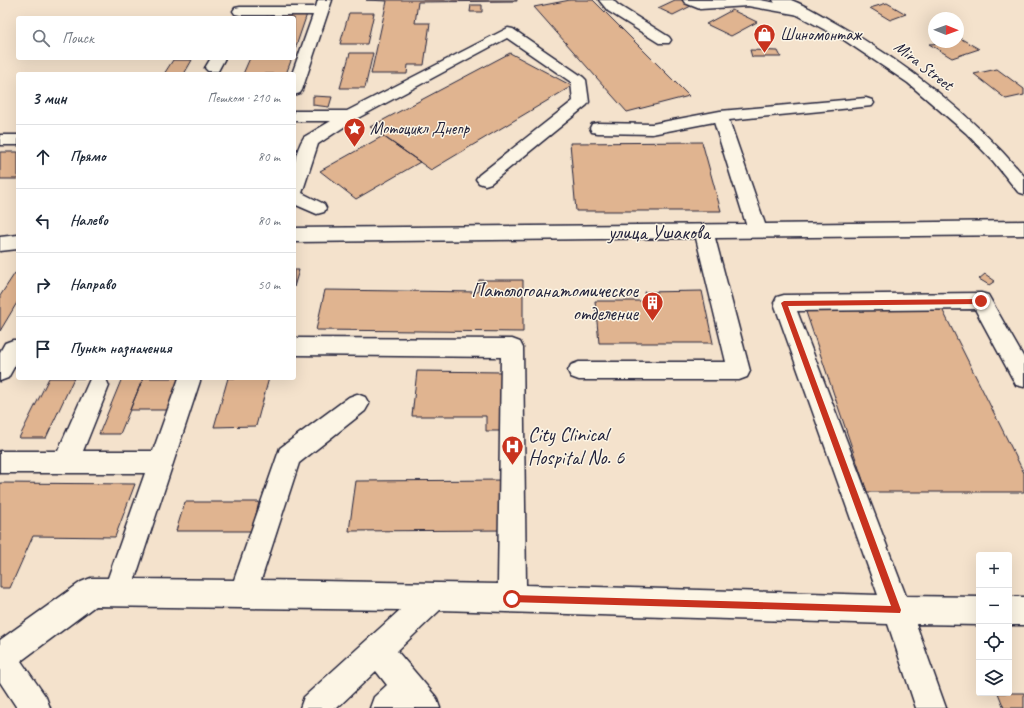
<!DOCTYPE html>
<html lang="ru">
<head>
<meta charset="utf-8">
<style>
	:root { --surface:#fff; --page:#f6f6f7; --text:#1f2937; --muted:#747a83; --line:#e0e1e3 }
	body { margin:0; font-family:Caveat,sans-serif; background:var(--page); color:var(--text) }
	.controls { position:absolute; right:12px; bottom:12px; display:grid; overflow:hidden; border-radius:4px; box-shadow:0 4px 16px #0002 }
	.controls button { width:36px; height:36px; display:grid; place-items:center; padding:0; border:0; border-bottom:1px solid var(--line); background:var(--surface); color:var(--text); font:20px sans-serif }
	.compass { position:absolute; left:928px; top:12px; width:36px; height:36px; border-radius:50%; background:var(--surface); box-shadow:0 4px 16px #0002; rotate:91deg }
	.stop { position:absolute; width:12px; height:12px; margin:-9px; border:3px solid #c8321e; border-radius:50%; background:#fff }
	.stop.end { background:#c8321e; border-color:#fff; box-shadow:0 1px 4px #0008 }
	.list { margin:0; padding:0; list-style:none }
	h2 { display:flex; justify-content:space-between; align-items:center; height:52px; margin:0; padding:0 16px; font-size:17px }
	h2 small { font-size:13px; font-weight:400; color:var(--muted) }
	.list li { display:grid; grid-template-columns:26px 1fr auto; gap:12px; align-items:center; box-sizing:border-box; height:64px; padding:0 16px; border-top:1px solid var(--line) }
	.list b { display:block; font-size:15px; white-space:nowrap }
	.list em { font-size:13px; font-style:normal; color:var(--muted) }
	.icon { flex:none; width:22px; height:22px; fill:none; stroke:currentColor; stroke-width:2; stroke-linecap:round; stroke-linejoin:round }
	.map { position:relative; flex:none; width:1024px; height:708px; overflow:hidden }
	.search { position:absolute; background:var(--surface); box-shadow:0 4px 16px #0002; left:16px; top:16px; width:280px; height:44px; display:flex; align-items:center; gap:10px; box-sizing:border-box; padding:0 14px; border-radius:4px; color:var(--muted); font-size:15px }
	.panel { position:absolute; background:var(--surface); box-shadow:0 4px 16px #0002; left:16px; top:72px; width:280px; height:308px; border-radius:4px }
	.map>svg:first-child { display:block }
</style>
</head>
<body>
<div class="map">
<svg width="1024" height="708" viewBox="0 0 1024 708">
	<rect width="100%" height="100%" fill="#f4e2cc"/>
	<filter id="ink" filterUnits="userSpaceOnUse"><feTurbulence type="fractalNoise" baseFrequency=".025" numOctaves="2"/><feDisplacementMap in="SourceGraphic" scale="8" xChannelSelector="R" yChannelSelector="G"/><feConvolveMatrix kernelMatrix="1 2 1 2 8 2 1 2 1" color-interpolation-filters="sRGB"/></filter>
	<g filter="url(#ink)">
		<path fill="#e0b490" stroke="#22223b" d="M366 0H517V1L418 2 415 23H430L424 65H408L407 74H371L387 1Z
			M570 0H593L689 96 627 112 534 7Z
			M675 0H703L673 15 658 8Z
			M887 3 906 14 890 20 870 8Z
			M471 5H482V12H470Z
			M732 10 757 22 731 36 706 24Z
			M349 13H374L367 44H340Z
			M307 14 294 52V18H266L268 15Z
			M958 37 979 49 952 58 929 44 958 42Z
			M750 50 778 51 781 57H752Z
			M350 53H373L365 88H340Z
			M510 53 572 86 431 170 370 127Z
			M250 58H292L286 74H243Z
			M173 60H192L184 74H164Z
			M997 69 1024 89V95L1006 99 974 74Z
			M313 96 332 97 329 107 313 105Z
			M383 136 420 162 356 199 320 171Z
			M702 142 721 211H576L570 143Z
			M0 152H18V179H0Z
			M294 270H299L294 287Z
			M15 273H18V301L0 331V296Z
			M985 274 995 281 989 285 979 279Z
			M479 280H523V332L316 330 325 290 478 292Z
			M702 291 713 343H599L595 301H646L644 292Z
			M805 309H942L1024 473V492H867Z
			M417 371 503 372V431H486V416H412Z
			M49 378H143L120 434H99L122 378H74L46 438H19Z
			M143 378H180L168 410H130Z
			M228 378H269L256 426 214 427Z
			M507 480V530L349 531 356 481Z
			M0 483 135 484 115 537 33 536 10 588H0Z
			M185 502H259L252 531H176Z
			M998 693H1024V708H1004Z"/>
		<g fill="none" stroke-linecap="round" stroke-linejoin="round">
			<defs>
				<path id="minor" d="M318 0H332L302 90 300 93 294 95V74H292L313 15H240L235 14 233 11 235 8 240 7H316Z
					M599 0H613L618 5 669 37 671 40 669 43H659L608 11Z
					M683 0H760L805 8 810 9 812 12 810 15 805 16 748 6 700 9 685 3Z
					M508 28 513 29 583 77 586 80 589 102 587 105 491 183 485 185 479 183 476 179 479 175 573 101 571 82 507 38 356 119 318 144 302 193 324 204 326 208 324 212 317 214 294 204C294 182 291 157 304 137L331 121H294V111H347Z
					M211 58H225L218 71H208L205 68Z
					M866 98 872 100 874 103 872 106 729 120 765 224 1024 221V235L715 238 750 371 747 377 739 380H579L571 377 568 371 571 365 579 362H726L696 238 294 242V228L746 224 714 122 652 134 598 133 592 132 590 128 592 124 598 123 652 124 720 111Z
					M0 135H18V145H0Z
					M18 235V249L0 251V237Z
					M981 293 988 295 1024 358V387L1016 385 975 309 797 311 906 596 979 597V625L916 624 946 708H916L888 624 440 610 397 651 436 697 440 708H370L374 697 387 685 376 671 337 708H300L304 697 400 610 95 606 21 661 46 697 50 708H17L0 682V640L81 582 91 578H108L145 473H0V451H58L90 379H106L109 386 83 451H153L179 378H201L135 579 234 580 280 448 349 397 357 394 365 397 369 404 365 411 299 463 261 580 498 584 501 357 297 355 294 354V338L512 339 520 342 523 348 526 585 878 595 774 303 777 297 784 295Z
					M13 340H18V360L8 378 0 381V352L5 343Z
					M1009 597H1024V625H1009Z"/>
				<path id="major" d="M773 0C779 0 786 0 791 0 807 6 823 16 837 24 908 64 971 114 1024 176V194L1018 192 993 161 966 133 908 83 844 40 775 3Z"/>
			</defs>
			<use href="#minor" stroke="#22223b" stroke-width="3"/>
			<use href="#major" stroke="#22223b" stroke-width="3"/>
			<use href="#minor" fill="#fcf5e5" fill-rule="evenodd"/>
			<use href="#major" fill="#fcf5e5" fill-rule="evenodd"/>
		</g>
	</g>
	<path fill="#c8321e" d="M981 299 984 301 981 304 788 306 901 610 900 613 509 602V596L512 595 891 606 781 303 784 301Z"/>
	<defs>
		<symbol id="shop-pin" viewBox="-11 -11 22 30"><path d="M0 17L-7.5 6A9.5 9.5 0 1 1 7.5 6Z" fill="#c8321e" stroke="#fcf5e5"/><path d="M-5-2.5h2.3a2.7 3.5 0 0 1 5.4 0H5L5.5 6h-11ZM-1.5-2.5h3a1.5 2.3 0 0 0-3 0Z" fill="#fff"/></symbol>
		<symbol id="sight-pin" viewBox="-11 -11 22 30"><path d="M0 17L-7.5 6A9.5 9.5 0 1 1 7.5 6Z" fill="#c8321e" stroke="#fcf5e5"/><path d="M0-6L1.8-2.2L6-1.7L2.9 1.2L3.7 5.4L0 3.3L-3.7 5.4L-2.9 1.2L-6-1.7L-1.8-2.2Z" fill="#fff"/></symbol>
		<symbol id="building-pin" viewBox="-11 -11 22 30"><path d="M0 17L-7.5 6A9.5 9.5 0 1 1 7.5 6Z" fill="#c8321e" stroke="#fcf5e5"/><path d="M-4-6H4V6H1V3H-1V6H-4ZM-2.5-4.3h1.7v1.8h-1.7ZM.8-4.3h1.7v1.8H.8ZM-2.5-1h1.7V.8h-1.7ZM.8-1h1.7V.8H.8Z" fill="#fff"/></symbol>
		<symbol id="hospital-pin" viewBox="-11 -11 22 30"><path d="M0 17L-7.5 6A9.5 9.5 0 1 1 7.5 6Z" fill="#c8321e" stroke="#fcf5e5"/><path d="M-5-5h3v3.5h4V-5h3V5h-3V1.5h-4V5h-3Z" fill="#fff"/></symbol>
	</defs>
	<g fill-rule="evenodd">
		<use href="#shop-pin" x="752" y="22" width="25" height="34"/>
		<use href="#sight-pin" x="342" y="116" width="25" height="34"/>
		<use href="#building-pin" x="640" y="290" width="25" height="34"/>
		<use href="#hospital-pin" x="500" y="434" width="25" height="34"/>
	</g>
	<g text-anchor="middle" stroke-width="3" stroke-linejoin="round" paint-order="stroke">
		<g font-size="17" fill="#22223b" stroke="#fcf5e5" text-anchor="start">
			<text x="780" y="40">Шиномонтаж</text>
			<text x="370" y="134">Мотоцикл Днепр</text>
		</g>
		<g font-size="17" fill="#22223b" stroke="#fcf5e5">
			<text transform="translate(924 65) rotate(38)" y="6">Mira Street</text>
		</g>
		<g font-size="20" fill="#22223b" stroke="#fcf5e5">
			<text x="659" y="239">улица Ушакова</text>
		</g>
		<g font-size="20" fill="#22223b" stroke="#fcf5e5" text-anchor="end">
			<text x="638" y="297">Патологоанатомическое<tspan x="638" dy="23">отделение</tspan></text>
			<text x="528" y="441" text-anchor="start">City Clinical<tspan x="528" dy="23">Hospital No. 6</tspan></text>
		</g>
	</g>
</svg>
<div class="controls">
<button>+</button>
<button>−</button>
<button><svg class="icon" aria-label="locate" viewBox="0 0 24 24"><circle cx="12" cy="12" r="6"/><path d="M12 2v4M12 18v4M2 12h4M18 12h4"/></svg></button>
<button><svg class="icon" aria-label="layers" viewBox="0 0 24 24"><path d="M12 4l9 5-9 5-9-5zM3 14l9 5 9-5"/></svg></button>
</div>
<svg class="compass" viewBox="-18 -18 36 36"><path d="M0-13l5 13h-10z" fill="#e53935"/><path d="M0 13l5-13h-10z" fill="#747a83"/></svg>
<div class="stop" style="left:512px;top:599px"></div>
<div class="stop end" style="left:981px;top:301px"></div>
<div class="search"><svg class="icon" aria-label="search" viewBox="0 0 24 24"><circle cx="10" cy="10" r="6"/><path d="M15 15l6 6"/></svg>Поиск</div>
<section class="panel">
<h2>3 мин<small>Пешком · 210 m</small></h2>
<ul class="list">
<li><svg class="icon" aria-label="ahead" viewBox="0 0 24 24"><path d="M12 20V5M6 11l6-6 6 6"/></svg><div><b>Прямо</b></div><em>80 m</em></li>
<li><svg class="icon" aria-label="left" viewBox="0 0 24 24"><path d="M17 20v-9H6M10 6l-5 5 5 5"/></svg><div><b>Налево</b></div><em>80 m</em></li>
<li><svg class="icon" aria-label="right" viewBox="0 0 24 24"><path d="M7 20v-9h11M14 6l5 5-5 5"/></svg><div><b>Направо</b></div><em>50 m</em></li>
<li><svg class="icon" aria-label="arrive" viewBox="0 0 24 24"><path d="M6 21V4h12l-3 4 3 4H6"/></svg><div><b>Пункт назначения</b></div></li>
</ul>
</section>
</div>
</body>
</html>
